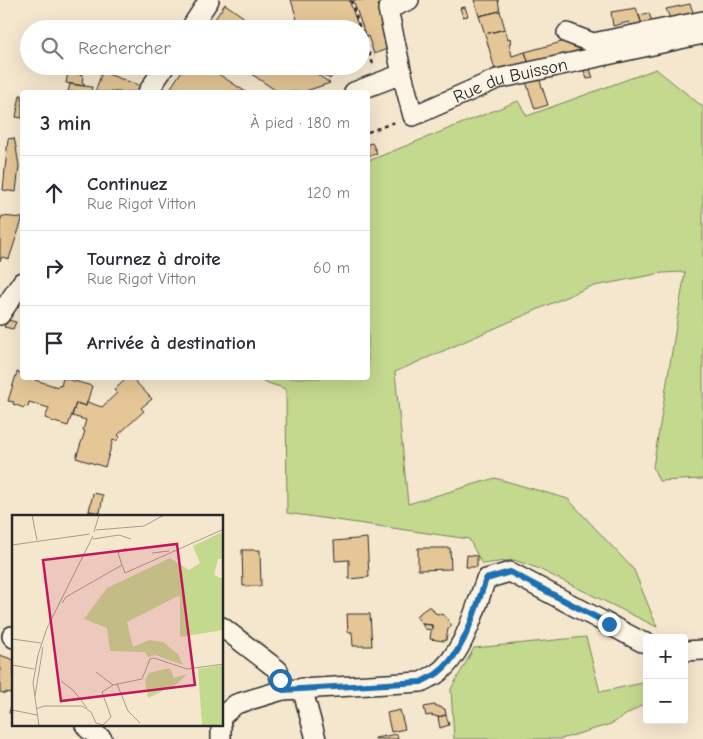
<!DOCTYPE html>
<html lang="fr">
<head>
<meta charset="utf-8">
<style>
	:root { --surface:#fff; --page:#f2f2f3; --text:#2b2b33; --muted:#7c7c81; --line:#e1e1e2 }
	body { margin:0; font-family:"Comic Neue",sans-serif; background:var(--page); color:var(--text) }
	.controls { position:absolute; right:15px; bottom:15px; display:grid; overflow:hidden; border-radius:5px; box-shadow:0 5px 20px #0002 }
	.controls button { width:45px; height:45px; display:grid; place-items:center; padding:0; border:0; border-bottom:1px solid var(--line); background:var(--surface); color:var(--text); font:25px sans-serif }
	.stop { position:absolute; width:15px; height:15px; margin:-11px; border:4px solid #1f6fb2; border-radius:50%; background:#fff }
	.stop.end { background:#1f6fb2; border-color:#fff; box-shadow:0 1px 5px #0008 }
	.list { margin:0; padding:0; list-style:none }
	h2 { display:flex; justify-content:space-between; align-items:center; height:65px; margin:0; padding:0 20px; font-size:21px }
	h2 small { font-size:16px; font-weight:400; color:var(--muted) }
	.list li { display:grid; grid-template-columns:32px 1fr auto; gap:15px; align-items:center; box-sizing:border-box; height:75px; padding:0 20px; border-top:1px solid var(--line) }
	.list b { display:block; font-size:19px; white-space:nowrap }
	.list p { margin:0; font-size:16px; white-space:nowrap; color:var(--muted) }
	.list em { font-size:16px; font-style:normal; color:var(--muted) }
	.icon { flex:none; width:28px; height:28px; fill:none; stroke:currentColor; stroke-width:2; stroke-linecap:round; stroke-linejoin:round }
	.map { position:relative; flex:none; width:703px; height:739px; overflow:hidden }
	.search { position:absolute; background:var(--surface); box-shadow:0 5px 20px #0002; left:20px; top:20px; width:350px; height:55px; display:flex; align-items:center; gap:12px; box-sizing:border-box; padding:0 18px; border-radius:28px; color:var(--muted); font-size:19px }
	.panel { position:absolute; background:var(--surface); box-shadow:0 5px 20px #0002; left:20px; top:90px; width:350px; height:290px; border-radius:5px }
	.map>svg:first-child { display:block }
</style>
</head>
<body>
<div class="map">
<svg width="703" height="739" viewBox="0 0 703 739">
	<rect width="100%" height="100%" fill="#f5e7ce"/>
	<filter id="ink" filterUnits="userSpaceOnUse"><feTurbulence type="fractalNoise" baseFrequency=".02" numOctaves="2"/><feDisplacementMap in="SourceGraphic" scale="10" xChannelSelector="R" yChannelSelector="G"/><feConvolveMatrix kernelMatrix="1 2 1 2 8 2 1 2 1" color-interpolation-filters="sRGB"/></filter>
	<g filter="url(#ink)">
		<path fill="#c3d98e" stroke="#77825c" d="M656 69 703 107V479L659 481 653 467 685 272 662 273 589 287 395 372 408 504 495 478 568 499 634 570 657 627 537 568 514 560 482 564 469 539 287 513 286 389 253 378H368V161L518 101 527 116Z
			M586 637 600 692 647 682V702L611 724 561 739H454L451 689 474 648Z"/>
		<path fill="#e4c697" stroke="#2b2b2b" d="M291 0H349L359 28 356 29H300Z
			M353 0H379L392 47 374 54 368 36 366 37Z
			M474 0H498L500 11 479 16Z
			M225 4 252 23 248 29H208Z
			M690 4 695 17 671 21 666 9Z
			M465 7 468 16 463 17 460 8Z
			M636 8 643 27 631 29 629 22 613 26 611 12Z
			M500 11 505 29 485 34 479 16Z
			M649 13 653 25 643 27 639 15Z
			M170 23 179 25 177 29H167Z
			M505 29 508 39 510 38 511 43H509L512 56 525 52 530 67 497 77 485 34Z
			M569 40 584 49 529 64 525 52Z
			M587 60 593 78 587 79 581 62Z
			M69 66H78L77 74 68 72Z
			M185 66H206L246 92H168Z
			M261 66H305L330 83 303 92H278L253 75Z
			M323 66H327L335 72 330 79 319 72Z
			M68 72 83 75 82 83H84V86L66 83Z
			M102 72 144 87 141 92H95Z
			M538 75 548 105 535 109 525 79Z
			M70 84 92 87 91 92H68Z
			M20 95H22V118L16 117Z
			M14 138 16 147 19 166 16 192 3 190 8 139Z
			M372 143 377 153 370 156 368 151V144Z
			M2 216 22 218V220L9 259 2 257 0 261V222Z
			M8 320 16 322 13 329 4 327Z
			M17 372 22 374V378H35V380L58 387V385L61 386 63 378 92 386 86 406 76 403 68 426 51 421V420L45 418 49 408 29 402 28 407 25 406 24 408 13 404 14 402 8 401Z
			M126 378H132L152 399 141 408 144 411 118 435 120 437 116 441 113 440 105 467 76 458 85 431 83 430 86 420 72 416 76 403 86 406 87 402 102 407 117 393 114 390 125 380H124Z
			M93 493 103 495 100 513 89 511Z
			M89 511 100 513 99 516H88Z
			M367 538 369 577 349 579V560L335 561 334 541Z
			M418 548H450L451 569 418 570Z
			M242 550H260L261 586H243Z
			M467 555 477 556V567H466Z
			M428 607H431L435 613 444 615 452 626 448 629 446 640 444 641 430 639 432 625 422 624 416 616Z
			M347 614H370L372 646H353L352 632H348Z
			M422 624 432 625V630L425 629Z
			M0 655 14 660V694L6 692V694L0 692Z
			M14 695V714L9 713Z
			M434 705 445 709 446 715 438 717 431 715 426 716 424 707Z
			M400 710 405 729 391 732 387 713Z
			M446 715 449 725 440 728 438 717Z
			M397 734 398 739H375V738Z"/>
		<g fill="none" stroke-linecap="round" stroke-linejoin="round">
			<defs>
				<g id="minor">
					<path d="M190 29 209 0"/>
					<path d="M567 33 593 43 703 21"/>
					<path d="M402 74 388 9 409 0"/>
					<path d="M148 92 165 66"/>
					<path id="s1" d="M354 92 402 74 413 116 497 79 703 34"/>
					<path d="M0 315 22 282"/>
					<path d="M222 627 278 670 283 690"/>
					<path d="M12 636 14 638"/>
					<path d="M684 651 703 650"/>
					<path d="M302 688 316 739"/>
					<path d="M222 716 236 704 283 690 421 682C425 680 430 677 435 675 463 657 475 609 486 579L510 572 642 642 647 643"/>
					<path d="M85 725 88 729 102 739"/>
					<path d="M221 725V739"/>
				</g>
			</defs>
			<use href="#minor" stroke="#2b2b2b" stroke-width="22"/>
			<path stroke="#2b2b2b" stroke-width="2.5" stroke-dasharray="4 4" stroke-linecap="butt" d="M351 0 360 29
				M361 30 374 67
				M368 132 398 121"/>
			<use href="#minor" stroke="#fcf5e5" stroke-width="19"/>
		</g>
	</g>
	<g fill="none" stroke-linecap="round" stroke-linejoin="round" filter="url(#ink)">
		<path stroke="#1f6fb2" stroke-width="6" d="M280 680 283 690 421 682C425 680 430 677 435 675 464 656 475 610 486 579L510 572 609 624"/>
	</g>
	<g text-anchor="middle" stroke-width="4.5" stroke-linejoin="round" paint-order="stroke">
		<g font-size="18" fill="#2b2b2b" stroke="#fcf5e5">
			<text dy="6" stroke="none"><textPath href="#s1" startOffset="199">Rue du Buisson</textPath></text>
		</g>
	</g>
	<g transform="translate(12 515)">
		<rect width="211" height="211" fill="#f5e7ce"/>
		<path d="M210 17 211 44H206L202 60 211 64V115L168 122V81L164 82 115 107 121 132 137 125 151 127 166 139 171 150 143 140 136 142 133 137 98 136 95 113 72 104 95 73 158 43 177 55 188 48 181 31ZM211 150V211H190L186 154ZM158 153 162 163 175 159 165 169 136 183 133 166 137 158Z" fill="#c3d98e"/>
		<path fill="none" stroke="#a49c8d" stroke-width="1" d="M20 0 25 25M84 15 132 11 152 0M82 17 87 0M81 24 107 20 119 24M0 30 78 19M140 38 157 36M110 50 106 38 114 33M50 88 54 82 110 50 113 58 212 14M0 124 29 128M0 150 22 154M84 157 101 170M49 166 61 175 75 193M105 169 116 196 128 208M23 181 31 132M24 194 32 191H70L79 197 84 208 91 210 99 202 90 177 101 170 130 164 138 144 142 143 175 154 212 149M0 195 25 200M27 211 21 168 26 140 35 113 81 21"/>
		<path fill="#c2185b" fill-opacity="0.15" stroke="#c2185b" stroke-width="2.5" d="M165 29 183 170 49 186 31 45Z"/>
		<rect width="211" height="211" fill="none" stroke="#2b2b2b" stroke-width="2.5"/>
	</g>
</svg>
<div class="controls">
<button>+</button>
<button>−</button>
</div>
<div class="stop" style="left:280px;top:680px"></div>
<div class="stop end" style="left:609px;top:624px"></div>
<div class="search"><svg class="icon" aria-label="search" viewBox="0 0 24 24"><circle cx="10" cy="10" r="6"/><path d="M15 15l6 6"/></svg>Rechercher</div>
<section class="panel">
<h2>3 min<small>À pied · 180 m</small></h2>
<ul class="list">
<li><svg class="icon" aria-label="ahead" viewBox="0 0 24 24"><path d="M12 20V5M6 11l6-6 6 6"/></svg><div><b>Continuez</b><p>Rue Rigot Vitton</p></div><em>120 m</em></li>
<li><svg class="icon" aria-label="right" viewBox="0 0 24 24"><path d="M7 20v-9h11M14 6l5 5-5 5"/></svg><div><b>Tournez à droite</b><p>Rue Rigot Vitton</p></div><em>60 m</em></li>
<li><svg class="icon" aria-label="arrive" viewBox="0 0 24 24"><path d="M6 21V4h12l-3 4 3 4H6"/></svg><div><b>Arrivée à destination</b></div></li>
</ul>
</section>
</div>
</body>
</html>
